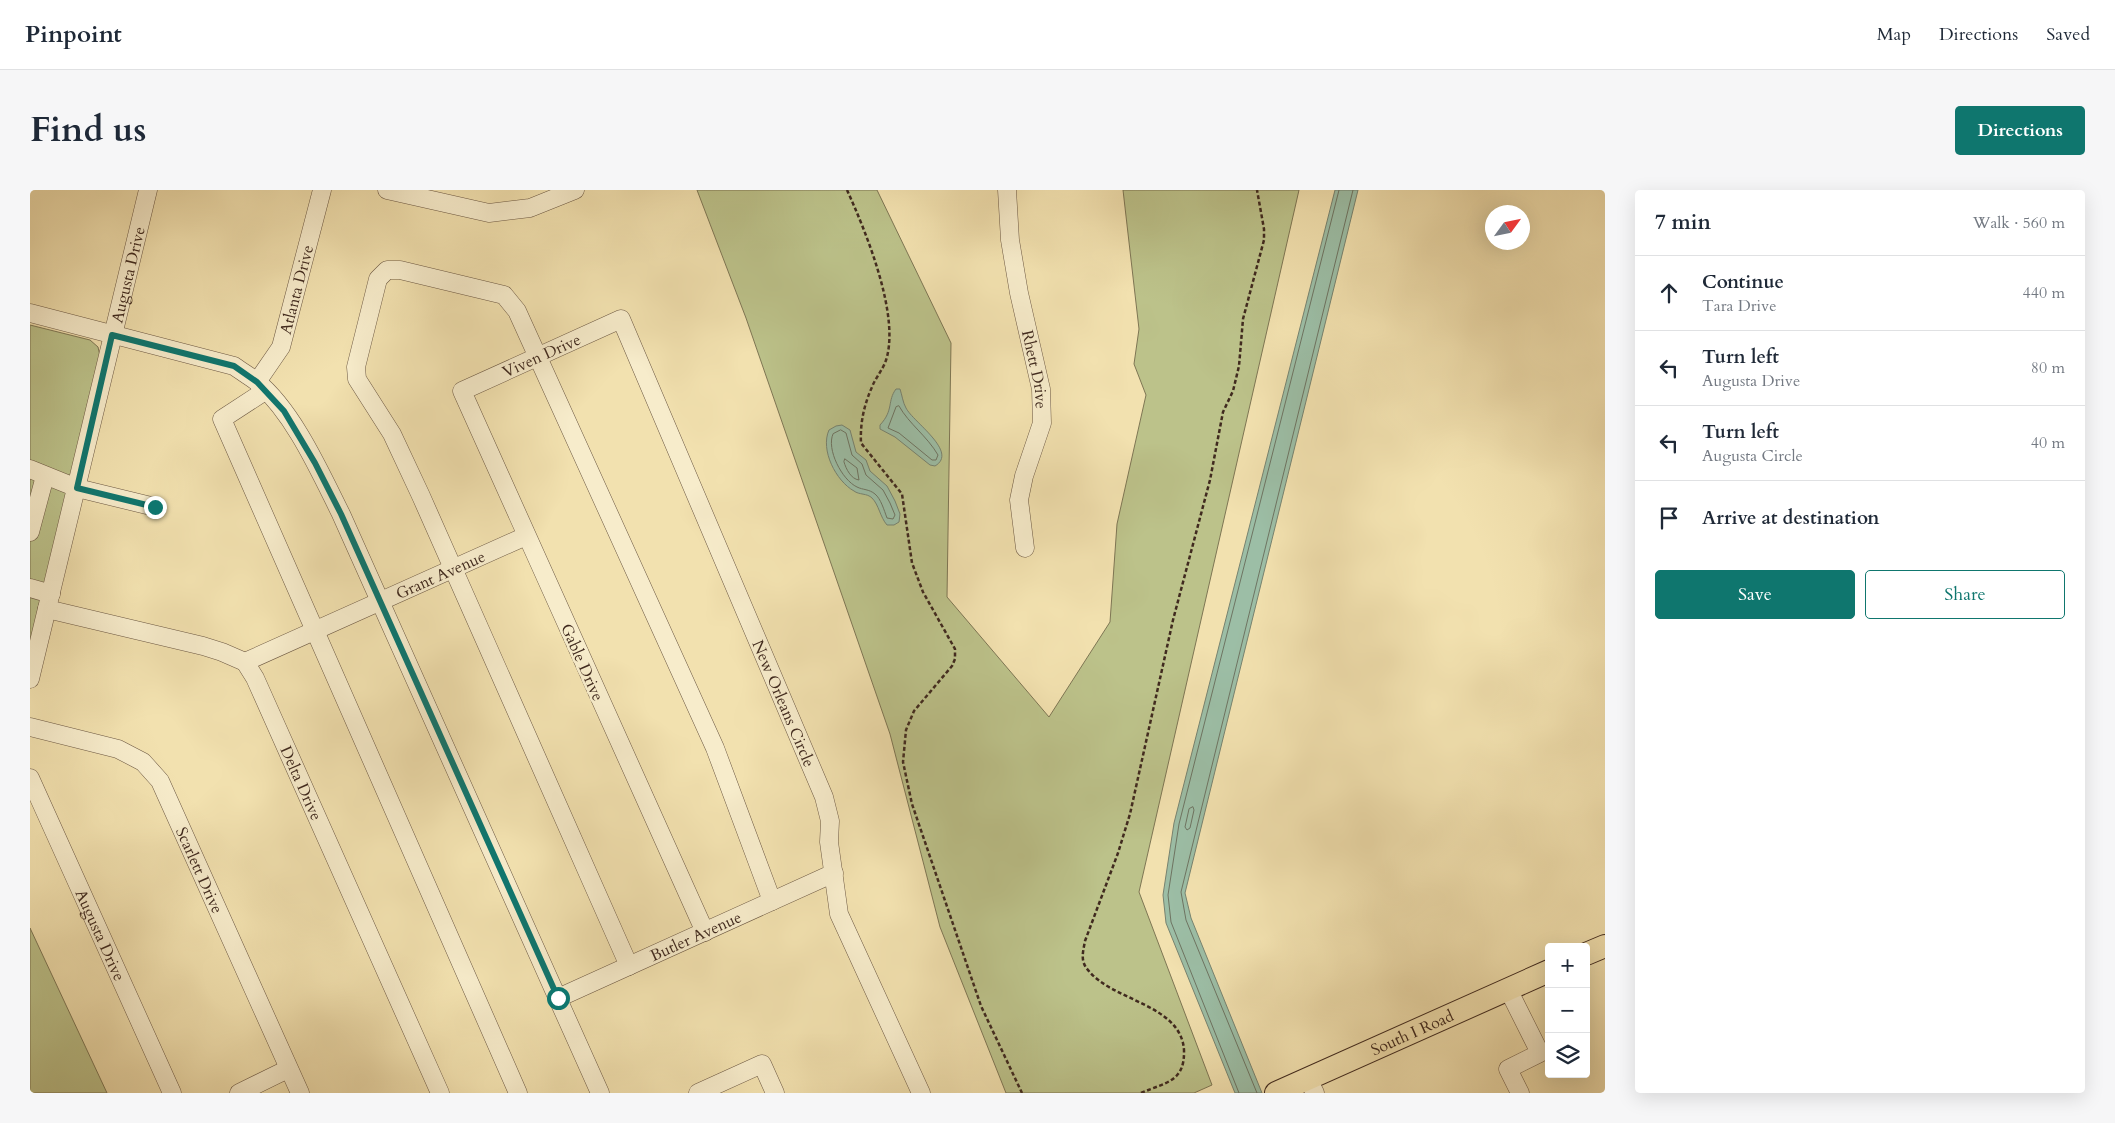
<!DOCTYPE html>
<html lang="en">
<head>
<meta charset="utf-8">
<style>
	:root { --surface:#fff; --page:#f6f6f7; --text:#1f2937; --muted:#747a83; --line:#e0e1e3; --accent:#0f766e }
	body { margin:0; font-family:Cardo,serif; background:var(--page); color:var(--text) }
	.controls { position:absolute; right:15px; bottom:15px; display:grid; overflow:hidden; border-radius:5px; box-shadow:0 5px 20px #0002 }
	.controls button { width:45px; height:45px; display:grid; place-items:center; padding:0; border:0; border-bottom:1px solid var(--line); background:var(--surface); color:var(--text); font:25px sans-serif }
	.compass { position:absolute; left:1455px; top:15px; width:45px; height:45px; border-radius:50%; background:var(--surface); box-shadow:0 5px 20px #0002; rotate:57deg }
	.stop { position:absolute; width:15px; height:15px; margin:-11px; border:4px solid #0f766e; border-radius:50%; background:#fff }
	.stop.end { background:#0f766e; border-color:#fff; box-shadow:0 1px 5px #0008 }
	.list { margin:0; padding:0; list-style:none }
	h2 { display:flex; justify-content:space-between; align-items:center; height:65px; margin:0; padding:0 20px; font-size:21px }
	h2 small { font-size:16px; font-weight:400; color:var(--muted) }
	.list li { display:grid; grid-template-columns:32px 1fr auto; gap:15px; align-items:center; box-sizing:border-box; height:75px; padding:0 20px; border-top:1px solid var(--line) }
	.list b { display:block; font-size:19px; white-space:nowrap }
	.list p { margin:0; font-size:16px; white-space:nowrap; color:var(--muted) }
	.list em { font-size:16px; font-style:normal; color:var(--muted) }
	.actions { display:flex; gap:10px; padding:15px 20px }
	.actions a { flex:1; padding:11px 0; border:1px solid var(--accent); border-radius:5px; text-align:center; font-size:18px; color:var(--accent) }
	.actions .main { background:var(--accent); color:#fff }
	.icon { flex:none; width:28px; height:28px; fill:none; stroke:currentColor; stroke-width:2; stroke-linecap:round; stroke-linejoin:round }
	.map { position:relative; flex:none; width:1575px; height:903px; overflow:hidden; border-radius:5px }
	header { display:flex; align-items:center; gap:30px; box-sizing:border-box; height:70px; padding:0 25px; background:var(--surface); border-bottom:1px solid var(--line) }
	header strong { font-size:24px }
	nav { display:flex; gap:28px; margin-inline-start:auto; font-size:18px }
	.intro { display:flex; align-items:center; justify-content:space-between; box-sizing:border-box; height:120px; padding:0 30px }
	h1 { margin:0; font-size:35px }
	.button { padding:12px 22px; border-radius:5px; background:var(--accent); color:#fff; font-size:18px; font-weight:700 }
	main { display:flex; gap:30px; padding:0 30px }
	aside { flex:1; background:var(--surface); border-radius:5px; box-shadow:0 5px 20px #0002 }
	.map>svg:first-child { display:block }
</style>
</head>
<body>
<header>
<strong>Pinpoint</strong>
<nav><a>Map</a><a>Directions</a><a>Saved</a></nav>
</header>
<div class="intro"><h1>Find us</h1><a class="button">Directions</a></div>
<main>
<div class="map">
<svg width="1575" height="903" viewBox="0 0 1575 903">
	<rect width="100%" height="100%" fill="#f2e1af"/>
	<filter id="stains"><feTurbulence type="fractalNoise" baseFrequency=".004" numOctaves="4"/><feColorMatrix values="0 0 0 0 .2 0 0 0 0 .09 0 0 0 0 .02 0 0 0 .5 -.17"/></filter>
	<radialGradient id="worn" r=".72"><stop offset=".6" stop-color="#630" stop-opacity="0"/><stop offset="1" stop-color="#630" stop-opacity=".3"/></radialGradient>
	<path fill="#bcc28a" stroke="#7e7654" d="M667 0H847L921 153 917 407 1019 527 1080 432 1087 334 1116 205 1104 174 1109 139 1093 0H1269L1109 702 1182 895 1164 903H976L910 737 860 544 716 128Z
		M0 135 60 150 68 157 70 166 0 459Z
		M0 738 77 903H0Z"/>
	<path fill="#9cbea6" stroke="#778370" d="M1305 0H1328L1155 703 1161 728 1232 903H1205L1136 733 1133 705 1144 633Z
		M866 199H870C872 205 873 213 876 218 883 232 929 262 905 276L900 275 865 247 850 239V235C864 220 857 211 866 199Z
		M812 235 820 240 826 262 836 270 840 281 857 296 865 311 870 324 869 332 864 335H857C850 327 849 315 842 308 837 303 829 305 824 301 806 291 790 260 799 240L806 236Z"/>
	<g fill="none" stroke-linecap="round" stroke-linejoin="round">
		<path stroke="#6e7462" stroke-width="1" d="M869 216C879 234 897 246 908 265L906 270H902L869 243 858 238 866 217Z
			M811 240 816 243 822 265 832 274 836 285 853 300 860 313 865 325 863 329 857 328C854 320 851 309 845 304 839 299 833 300 827 297 812 290 796 259 803 244Z
			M815 269 827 278 829 290C821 289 816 279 814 272Z
			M1163 617 1164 620 1160 638 1157 640 1155 637 1159 619Z
			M1209 903 1141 732 1138 705 1149 634 1309 0
			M1227 903 1156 730 1151 702 1323 0"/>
		<defs>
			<g id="minor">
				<path d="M357 0 459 23 500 18 545 0"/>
				<path id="s1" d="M977 0 980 50 989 103 1011 199 1012 233 994 286 989 310 995 358"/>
				<path d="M0 123 204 176C211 181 219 186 226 191 263 221 290 282 311 324L570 903"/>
				<path id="s2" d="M227 192 251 157 292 0"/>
				<path d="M235 201 192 229 488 903"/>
				<path d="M0 279 47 298 125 317"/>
				<path d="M0 342 15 286"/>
				<path d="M0 398 21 404"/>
				<path id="s3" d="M17 419 173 456 192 462 215 472 225 488 410 903"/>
				<path id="s4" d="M215 472 496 346"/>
				<path id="s5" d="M0 489 118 0"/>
				<path id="s6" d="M0 537 88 559 113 572 130 591 270 903"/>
				<path id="s7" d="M0 588 142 903"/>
				<path id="s8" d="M675 742 432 201 591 129 794 607 800 631 799 652 809 724 891 903"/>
				<path d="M599 776 391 306 362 244 327 189 326 177 348 89 357 80H370L474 105 487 121 685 558 742 711"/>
				<path d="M1478 799 1510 863 1478 879 1490 903"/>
				<path id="s9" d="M528 808 804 683"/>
				<path d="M1278 889 1285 903"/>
				<path d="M209 903 258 879"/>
				<path d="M668 903 732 874 745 903"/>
			</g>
			<g id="major">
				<path d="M1556 764 1575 756"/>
				<path id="s10" d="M1246 903 1519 781"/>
			</g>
		</defs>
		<use href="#minor" stroke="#6c5843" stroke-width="19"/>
		<use href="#major" stroke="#402a1f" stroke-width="24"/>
		<path stroke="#402a1f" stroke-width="2.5" stroke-dasharray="4 2.5" stroke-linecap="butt" d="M817 0C836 42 872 129 855 173 851 182 845 189 842 197 834 215 830 233 831 253L872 304 882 373 893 402 925 459V469L922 476 884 521 876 540 873 572 882 614 951 816 992 903
			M1111 903C1136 892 1155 892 1154 860 1151 814 1082 811 1058 780 1050 771 1053 762 1055 751L1088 663 1100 624 1143 430 1180 290 1193 222 1203 201 1209 176 1213 129 1234 50V39L1227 0"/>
		<use href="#minor" stroke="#f7eccb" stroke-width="18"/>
		<use href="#major" stroke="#f2e1af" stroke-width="22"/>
	</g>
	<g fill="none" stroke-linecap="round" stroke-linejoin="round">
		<path stroke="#0f766e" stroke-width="6" d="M125 317 47 298 82 145 204 176 227 192 254 221 285 273 311 324 528 808"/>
	</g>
	<g text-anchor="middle" stroke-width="5" stroke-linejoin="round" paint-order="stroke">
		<g font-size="16" fill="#402a1f" stroke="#f7eccb">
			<text dy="6" stroke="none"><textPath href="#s5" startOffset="416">Augusta Drive</textPath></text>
			<text dy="6" stroke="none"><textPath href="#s2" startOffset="102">Atlanta Drive</textPath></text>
			<text dy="6" stroke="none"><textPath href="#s8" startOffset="680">Viven Drive</textPath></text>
			<text dy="6" stroke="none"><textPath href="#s1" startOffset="182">Rhett Drive</textPath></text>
			<text dy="6" stroke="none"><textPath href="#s4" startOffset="214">Grant Avenue</textPath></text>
			<text transform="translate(553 472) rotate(66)" y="6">Gable Drive</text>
			<text dy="6" stroke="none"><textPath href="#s8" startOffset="1185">New Orleans Circle</textPath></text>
			<text dy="6" stroke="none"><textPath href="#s3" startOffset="339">Delta Drive</textPath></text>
			<text dy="6" stroke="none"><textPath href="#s6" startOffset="242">Scarlett Drive</textPath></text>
			<text dy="6" stroke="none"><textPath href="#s7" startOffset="172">Augusta Drive</textPath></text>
			<text dy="6" stroke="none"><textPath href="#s9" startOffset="151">Butler Avenue</textPath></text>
			<text dy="6" stroke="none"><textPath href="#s10" startOffset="149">South I Road</textPath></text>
		</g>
	</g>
	<rect width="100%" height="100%" filter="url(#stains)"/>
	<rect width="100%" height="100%" fill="url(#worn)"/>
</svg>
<div class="controls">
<button>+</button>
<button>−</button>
<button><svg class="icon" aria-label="layers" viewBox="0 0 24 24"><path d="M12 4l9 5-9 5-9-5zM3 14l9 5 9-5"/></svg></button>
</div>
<svg class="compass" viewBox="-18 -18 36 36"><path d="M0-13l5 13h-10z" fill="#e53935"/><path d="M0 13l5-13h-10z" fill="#747a83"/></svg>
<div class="stop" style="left:528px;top:808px"></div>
<div class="stop end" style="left:125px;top:317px"></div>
</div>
<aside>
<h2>7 min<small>Walk · 560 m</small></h2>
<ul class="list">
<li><svg class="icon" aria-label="ahead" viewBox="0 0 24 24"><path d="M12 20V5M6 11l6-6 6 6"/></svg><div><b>Continue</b><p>Tara Drive</p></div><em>440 m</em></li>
<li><svg class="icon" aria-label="left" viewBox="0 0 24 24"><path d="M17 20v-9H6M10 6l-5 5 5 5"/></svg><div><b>Turn left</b><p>Augusta Drive</p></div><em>80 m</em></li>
<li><svg class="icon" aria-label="left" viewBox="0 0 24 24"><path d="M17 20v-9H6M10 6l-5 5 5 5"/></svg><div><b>Turn left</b><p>Augusta Circle</p></div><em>40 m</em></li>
<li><svg class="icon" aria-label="arrive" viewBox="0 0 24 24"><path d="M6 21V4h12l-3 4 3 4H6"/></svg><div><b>Arrive at destination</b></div></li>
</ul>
<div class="actions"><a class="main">Save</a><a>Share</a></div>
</aside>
</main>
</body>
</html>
